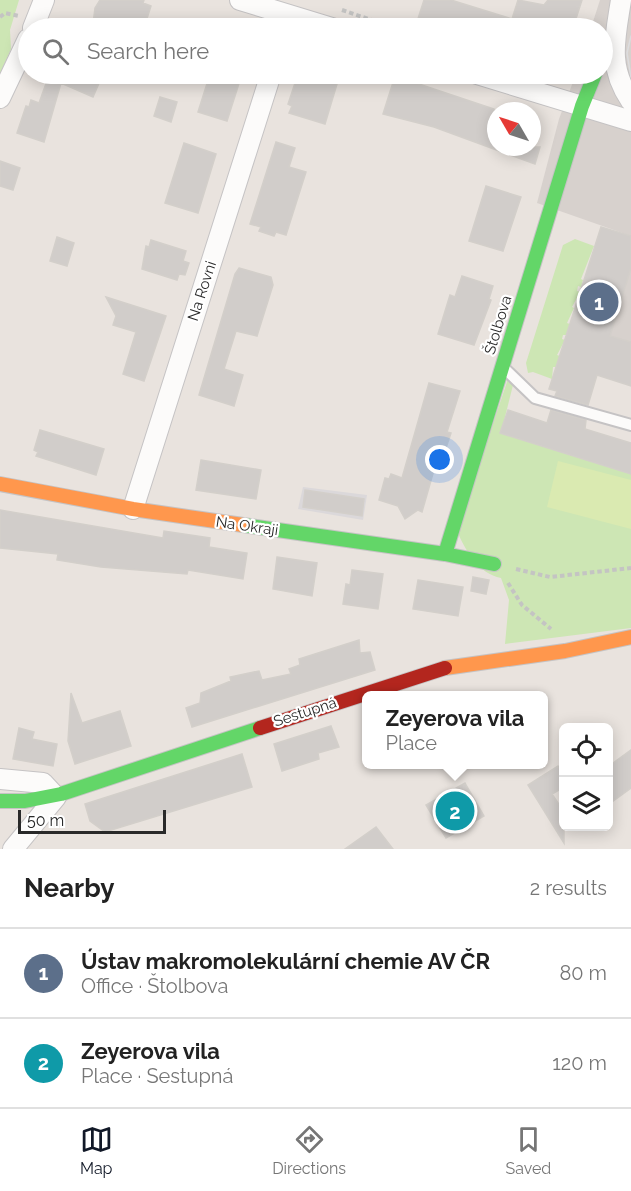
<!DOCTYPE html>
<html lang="en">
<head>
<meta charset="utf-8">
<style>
	:root { --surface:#fff; --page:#f6f6f6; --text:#222; --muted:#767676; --line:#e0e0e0; --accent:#111827 }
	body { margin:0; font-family:Raleway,sans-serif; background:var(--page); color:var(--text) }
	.controls { position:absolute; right:18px; bottom:18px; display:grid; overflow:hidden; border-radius:9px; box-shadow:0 3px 15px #0003 }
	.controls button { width:54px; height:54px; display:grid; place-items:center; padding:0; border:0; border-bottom:2px solid var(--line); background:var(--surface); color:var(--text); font:30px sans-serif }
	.compass { position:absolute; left:487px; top:102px; width:54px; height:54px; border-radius:50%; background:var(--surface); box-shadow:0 3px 15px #0003; rotate:309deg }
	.scale { position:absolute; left:18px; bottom:15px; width:148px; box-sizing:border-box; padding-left:6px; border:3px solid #292929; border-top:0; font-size:16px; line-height:21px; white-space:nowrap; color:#292929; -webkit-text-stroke:4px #fff; paint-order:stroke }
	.you { position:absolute; left:440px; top:460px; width:21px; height:21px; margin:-15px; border:4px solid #fff; border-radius:50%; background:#1a73e8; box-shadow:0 0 0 9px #1a73e833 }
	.badge { display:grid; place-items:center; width:39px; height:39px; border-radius:50%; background:var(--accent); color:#fff; font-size:20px; font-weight:700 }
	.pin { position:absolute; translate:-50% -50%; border:3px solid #fff; box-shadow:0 2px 6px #0006 }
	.popup { position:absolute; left:362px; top:691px; width:186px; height:78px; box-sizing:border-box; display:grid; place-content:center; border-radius:9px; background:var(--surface); filter:drop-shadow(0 2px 4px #0005); font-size:20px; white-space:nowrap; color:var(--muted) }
	.popup b { font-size:22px; color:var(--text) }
	.popup::after { content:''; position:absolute; left:50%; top:100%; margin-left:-12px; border:12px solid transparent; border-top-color:var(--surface) }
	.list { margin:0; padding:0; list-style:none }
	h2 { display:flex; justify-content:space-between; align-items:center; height:78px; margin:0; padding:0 24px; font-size:26px }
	h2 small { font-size:20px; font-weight:400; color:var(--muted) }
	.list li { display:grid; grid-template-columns:39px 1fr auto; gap:18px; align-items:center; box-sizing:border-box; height:90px; padding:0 24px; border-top:2px solid var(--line) }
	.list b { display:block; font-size:22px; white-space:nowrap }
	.list p { margin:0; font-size:20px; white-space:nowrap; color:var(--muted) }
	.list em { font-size:20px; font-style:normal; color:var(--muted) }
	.icon { flex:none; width:33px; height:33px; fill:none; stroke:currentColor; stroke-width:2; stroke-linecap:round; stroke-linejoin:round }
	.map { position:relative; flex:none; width:631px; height:849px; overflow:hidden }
	.search { position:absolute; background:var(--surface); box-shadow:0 3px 15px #0003; left:18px; right:18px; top:18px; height:66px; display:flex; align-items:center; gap:15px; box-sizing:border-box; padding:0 21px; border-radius:33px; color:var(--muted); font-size:22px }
	.sheet { height:258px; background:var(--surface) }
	nav { display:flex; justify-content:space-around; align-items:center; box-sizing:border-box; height:84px; border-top:2px solid var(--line); background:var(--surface); font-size:16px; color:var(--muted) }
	nav a { display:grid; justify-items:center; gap:3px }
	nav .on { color:var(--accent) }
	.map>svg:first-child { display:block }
</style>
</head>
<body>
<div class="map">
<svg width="631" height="849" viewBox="0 0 631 849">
	<rect width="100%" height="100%" fill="#e9e3de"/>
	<path fill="#dbd8da" d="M303 487 367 495 363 520 298 509Z"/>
	<path fill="#cde6b4" d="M0 0H19L10 30 11 49 0 74Z
		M575 239 594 246 581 279 583 280 581 287 578 286 577 291 580 292 572 307 574 308 567 323 570 324 566 335H563L562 339 565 340 557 355 560 356 556 367H553L552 379 533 372 528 373 526 363 563 245Z
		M515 377 501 433 631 474V628L505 644 509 600 501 578C479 574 465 550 457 531L508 379Z"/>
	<path fill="#daeab1" d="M558 461 631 480V529L547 507Z"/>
	<path fill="#d7d1cd" d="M600 0H631V236L537 203 559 119 576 74H602V28H591Z
		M631 265V342L610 336Z"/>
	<path fill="#d1cdca" stroke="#d3cfca" stroke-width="1.5" d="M100 0H144L143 3 151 6 144 28H106L93 24 95 8Z
		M424 0H451L512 19 518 0 544 5 548 0H582L573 28H415Z
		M37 74H103L93 97 61 83 44 142 17 133 26 106 29 107 31 100 39 103 48 78Z
		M210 74H242L227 121 198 112Z
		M298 74H340L325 124 289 113 292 106 288 104Z
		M395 76 494 109 496 147H540L535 164 434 127 383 114Z
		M160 97 177 102 171 122 154 116Z
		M276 142 295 148 289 167 306 172 286 235 276 232 274 236 259 231 261 227 250 224Z
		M184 143 216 154 198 213 165 203Z
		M0 161 20 168 13 190 0 186Z
		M486 186 521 197 503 251 469 241Z
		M601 227 631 236V268L610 336 631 342V386L597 375 588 405 555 396 557 391 549 389Z
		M57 237 74 243 67 266 50 261Z
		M151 240 186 251 183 261 189 263 185 275 179 274 177 280 142 269 146 246 149 247Z
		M239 268 271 277 273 285 257 336 236 331 224 369 243 375 234 406 199 395 235 274Z
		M462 276 493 286 489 299 491 300 474 345 438 334 450 295 455 297Z
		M106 297 166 316 144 381 123 374 136 332 113 325 116 316Z
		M429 383 460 391 447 432 451 433 445 451 440 449 422 512 418 510 405 519 398 506 379 500 385 478 389 479 391 474 402 478Z
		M508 410 547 423 551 410 586 420 585 429 631 443V474L500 433Z
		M40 430 104 449 96 475 36 456 38 452 34 450Z
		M201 460 261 470 256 499 196 490Z
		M305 490 364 499 362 516 303 507Z
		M0 510 163 538 164 531 210 538 209 547 247 553 243 579 188 570 187 574 101 567 57 560 58 554 0 548Z
		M277 557 317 563 312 596 273 589Z
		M352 570 383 574 378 609 343 604 346 584 350 585Z
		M473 577 489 580 486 594 471 591Z
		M418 580 463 587 458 616 413 609Z
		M359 640 360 653 370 652 375 670 192 727 186 708 200 703 201 693 231 681 230 677 259 671 262 680 291 674 289 669 300 665 299 659Z
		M71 693 82 723 120 711 131 746 75 764 68 741Z
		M331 726 339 747 318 753 319 759 282 771 274 744Z
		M19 728 34 732 32 739 57 744 53 766 13 759Z
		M631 750V788L609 804V766Z
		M242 754 252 787 105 832 90 821 85 804Z
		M558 766 564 777V787L552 794 564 812V843L528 785Z
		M465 783 484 816 446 838 426 805Z
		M376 827 393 849H345Z"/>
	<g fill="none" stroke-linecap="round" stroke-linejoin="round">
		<defs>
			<path id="lane" d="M505 369 535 398 631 425"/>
			<path id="street" d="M240 0 332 28
				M621 0C615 39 607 66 631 101
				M33 28 44 0
				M477 74 631 121
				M0 98 28 39
				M133 509 271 74
				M0 779 43 783 56 797 13 849"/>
			<path id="fast" d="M243 525 445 554 494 564
				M445 554 582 106 595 74
				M0 801H25L61 794 260 728"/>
			<path id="slow" d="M0 484 133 509 243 525
				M445 668 565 651 631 637"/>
			<path id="jam" d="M260 728 445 668"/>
		</defs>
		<use href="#lane" stroke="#c5c3c4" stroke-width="14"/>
		<use href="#street" stroke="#c5c3c4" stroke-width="22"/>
		<use href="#fast" stroke="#c5c3c4" stroke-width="16"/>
		<use href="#slow" stroke="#c5c3c4" stroke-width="16"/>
		<use href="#jam" stroke="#c5c3c4" stroke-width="16"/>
		<path stroke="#c4c4c3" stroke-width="4" stroke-dasharray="4.5 3" stroke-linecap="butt" d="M342 10 395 28
			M0 17 5 13 19 16
			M442 74 461 79
			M516 569 550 577 631 568
			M508 583 522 605 551 629"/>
		<use href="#lane" stroke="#fcfbfa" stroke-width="10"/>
		<use href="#street" stroke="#fcfbfa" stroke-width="20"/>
		<use href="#fast" stroke="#63d668" stroke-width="14"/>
		<use href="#slow" stroke="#ff974d" stroke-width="14"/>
		<use href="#jam" stroke="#b3261e" stroke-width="14"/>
		<path stroke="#dcdcde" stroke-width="1.5" d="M631 36 627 53 631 77"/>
	</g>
	<g text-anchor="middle" stroke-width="4.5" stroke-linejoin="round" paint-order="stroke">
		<g font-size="15" fill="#292929" stroke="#fff">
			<text transform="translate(202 291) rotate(-72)" y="5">Na Rovni</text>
			<text transform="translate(498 325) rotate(-73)" y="5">Štolbova</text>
			<text transform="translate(247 526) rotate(8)" y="5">Na Okraji</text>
			<text transform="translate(305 712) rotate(-18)" y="5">Sestupná</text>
		</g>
	</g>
</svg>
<div class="controls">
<button><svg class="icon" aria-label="locate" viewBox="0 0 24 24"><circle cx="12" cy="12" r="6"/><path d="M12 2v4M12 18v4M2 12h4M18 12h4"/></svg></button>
<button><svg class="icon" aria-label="layers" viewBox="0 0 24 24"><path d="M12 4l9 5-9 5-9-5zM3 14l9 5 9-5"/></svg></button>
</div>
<svg class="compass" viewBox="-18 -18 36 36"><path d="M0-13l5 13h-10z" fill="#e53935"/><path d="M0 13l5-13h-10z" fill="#767676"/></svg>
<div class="scale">50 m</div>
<div class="you"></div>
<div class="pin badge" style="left:599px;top:302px;background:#5c6f8a">1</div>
<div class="pin badge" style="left:455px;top:811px;background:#0f9aa8">2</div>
<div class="popup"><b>Zeyerova vila</b>Place</div>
<div class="search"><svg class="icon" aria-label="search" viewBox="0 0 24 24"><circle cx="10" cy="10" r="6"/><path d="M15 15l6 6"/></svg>Search here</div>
</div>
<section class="sheet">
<h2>Nearby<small>2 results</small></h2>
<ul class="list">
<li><span class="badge" style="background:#5c6f8a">1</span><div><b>Ústav makromolekulární chemie AV ČR</b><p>Office · Štolbova</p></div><em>80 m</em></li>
<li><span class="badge" style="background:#0f9aa8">2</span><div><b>Zeyerova vila</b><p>Place · Sestupná</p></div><em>120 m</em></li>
</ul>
</section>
<nav>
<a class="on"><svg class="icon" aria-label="map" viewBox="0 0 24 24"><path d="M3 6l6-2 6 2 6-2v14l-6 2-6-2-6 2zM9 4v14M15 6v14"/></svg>Map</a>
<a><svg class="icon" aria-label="directions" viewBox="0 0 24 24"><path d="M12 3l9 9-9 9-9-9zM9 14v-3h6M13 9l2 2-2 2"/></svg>Directions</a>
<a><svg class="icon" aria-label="saved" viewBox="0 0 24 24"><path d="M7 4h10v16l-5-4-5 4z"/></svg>Saved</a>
</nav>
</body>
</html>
